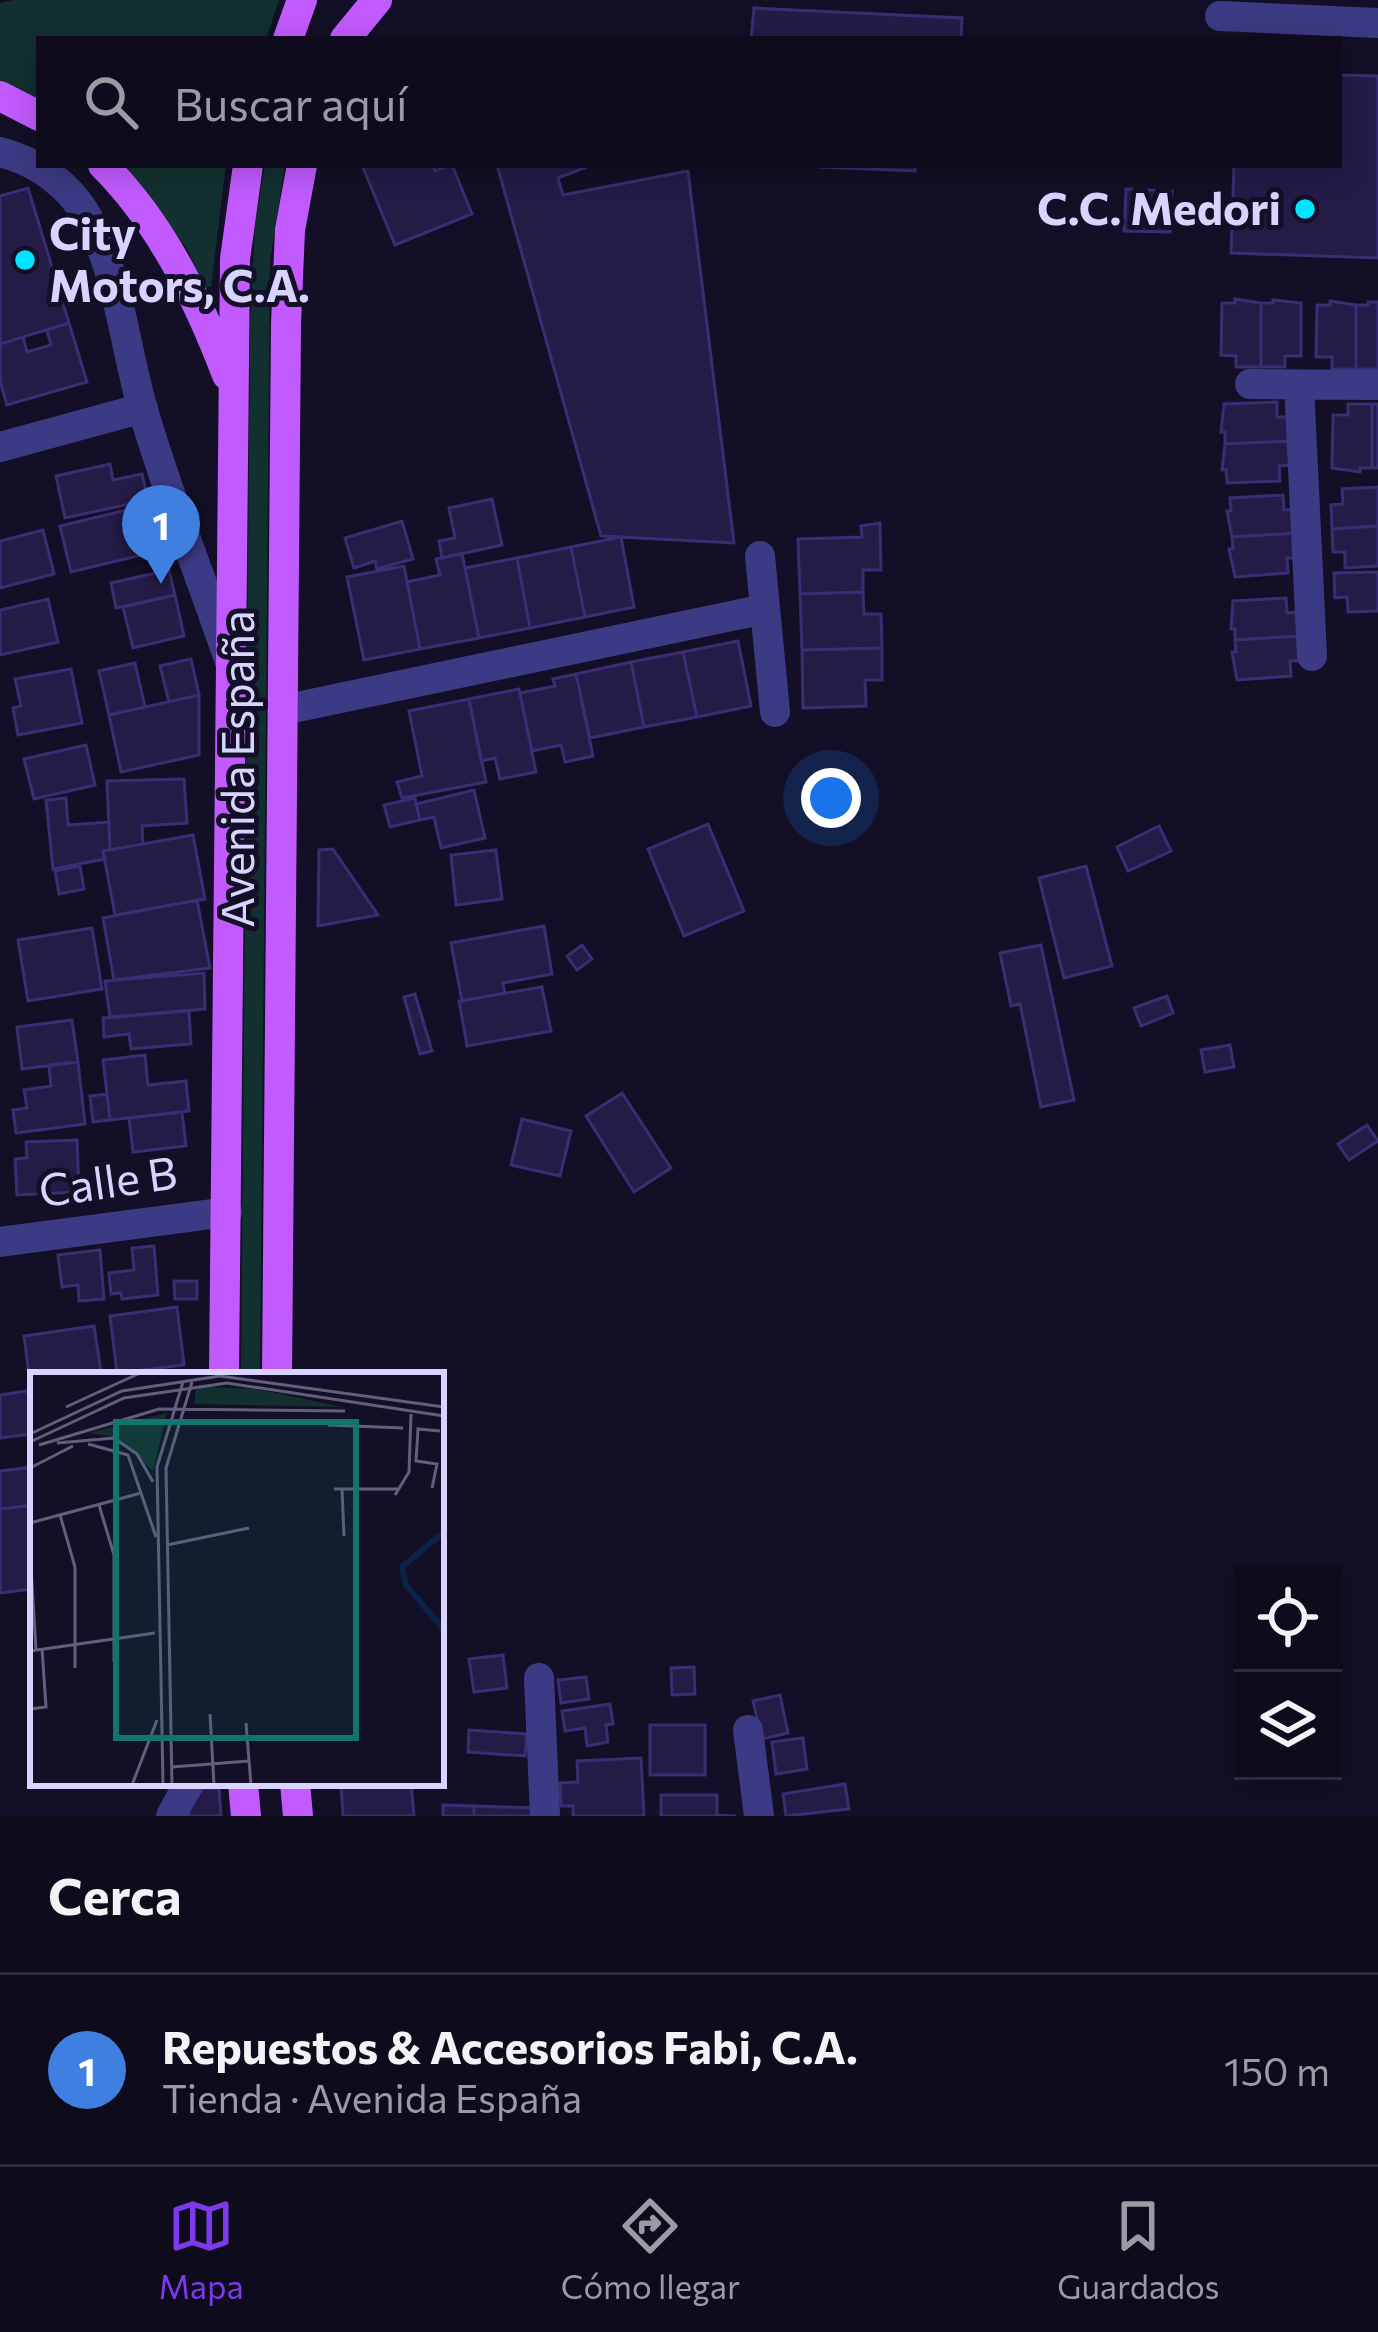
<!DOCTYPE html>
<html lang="es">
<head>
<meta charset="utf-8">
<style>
	:root { --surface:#0e0b1c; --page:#1c1929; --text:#f1f3f6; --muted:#9b9ba3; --line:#2e2b3b; --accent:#7c3aed }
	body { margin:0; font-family:Commissioner,sans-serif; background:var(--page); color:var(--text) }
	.controls { position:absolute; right:36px; bottom:36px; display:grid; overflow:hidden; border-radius:0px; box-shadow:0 6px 30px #0003 }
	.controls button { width:108px; height:108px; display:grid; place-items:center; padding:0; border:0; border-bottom:3px solid var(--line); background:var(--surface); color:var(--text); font:60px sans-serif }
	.you { position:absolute; left:831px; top:798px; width:42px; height:42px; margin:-30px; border:9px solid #fff; border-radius:50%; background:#1a73e8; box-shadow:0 0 0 18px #1a73e833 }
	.badge { display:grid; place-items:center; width:78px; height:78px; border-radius:50%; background:var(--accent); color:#fff; font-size:39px; font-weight:700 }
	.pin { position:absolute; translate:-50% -99px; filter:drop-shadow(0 3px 6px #0008) }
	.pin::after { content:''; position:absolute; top:63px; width:42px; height:36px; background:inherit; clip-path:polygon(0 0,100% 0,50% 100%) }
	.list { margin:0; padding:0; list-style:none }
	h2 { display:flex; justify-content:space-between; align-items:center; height:156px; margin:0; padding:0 48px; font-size:51px }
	h2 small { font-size:39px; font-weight:400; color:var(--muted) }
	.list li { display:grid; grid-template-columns:78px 1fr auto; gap:36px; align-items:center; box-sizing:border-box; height:192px; padding:0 48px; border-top:3px solid var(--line) }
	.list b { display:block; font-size:45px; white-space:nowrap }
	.list p { margin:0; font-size:39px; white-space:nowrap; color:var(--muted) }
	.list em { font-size:39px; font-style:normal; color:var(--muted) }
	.icon { flex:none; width:66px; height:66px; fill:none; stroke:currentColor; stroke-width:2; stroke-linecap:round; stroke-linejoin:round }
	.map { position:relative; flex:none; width:1378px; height:1816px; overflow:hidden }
	.search { position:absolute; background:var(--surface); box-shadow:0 6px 30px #0003; left:36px; right:36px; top:36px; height:132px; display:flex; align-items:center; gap:30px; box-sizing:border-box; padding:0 42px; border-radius:0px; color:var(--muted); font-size:45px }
	.sheet { height:348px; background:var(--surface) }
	nav { display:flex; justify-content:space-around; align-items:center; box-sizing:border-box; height:168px; border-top:3px solid var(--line); background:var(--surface); font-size:33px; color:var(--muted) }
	nav a { display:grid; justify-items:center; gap:6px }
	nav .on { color:var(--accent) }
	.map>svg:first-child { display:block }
</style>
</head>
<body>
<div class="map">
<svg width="1378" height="1816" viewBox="0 0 1378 1816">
	<rect width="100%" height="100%" fill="#130f26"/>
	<path fill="#12302f" d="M14 0H279L266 39H39V103L0 83V3Z
		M121 165H226L211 287H205L187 249Z
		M265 165H285L270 261 260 1375H241L250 324 255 225Z"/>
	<path fill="#241b47" stroke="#3b2d73" stroke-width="3" d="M754 8 962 18 961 39H751Z
		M1339 75 1378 76V258L1231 253 1234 165H1339Z
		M362 165H433L435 171 452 165 472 214 395 245Z
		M497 165H592L558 178 563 195 688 171 734 543 601 536Z
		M820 165H915V171L820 167Z
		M28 188 69 323 0 344V196Z
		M1126 189 1172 191 1170 232 1124 231Z
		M1235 299 1261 303V367H1236V356L1221 355 1222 303H1235Z
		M1273 300 1301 303V356H1285V367H1261V303H1273Z
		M1330 301 1356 305V369H1332V357H1316L1317 305H1330Z
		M1368 302H1378V369H1356V305H1368Z
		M69 323 87 382 7 405 0 381V344L23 337 27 352 51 345 47 330Z
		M1277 402V417H1289L1290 441 1225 444V432H1221L1224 404Z
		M1348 404H1372V468H1360V472L1332 468 1333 415H1348Z
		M1372 404H1378V468H1372Z
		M1290 441 1291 465 1279 466 1280 481 1227 483 1226 470H1222L1225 444Z
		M110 464 113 480 142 474 148 500 65 518 56 476Z
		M1378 487V526L1332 529 1331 505 1343 504 1342 489Z
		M1283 495 1284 510 1295 509 1297 533 1232 537 1227 511H1231L1230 498Z
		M492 499 502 545 442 558 439 541 455 538 449 508Z
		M139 507 145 529 133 532 138 556 71 572 60 526Z
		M402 521 413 559 377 569 375 561 354 568 345 538Z
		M880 523 881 570H863V592L800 594 798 539 862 537 861 526Z
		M1378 526V566L1345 568V552H1333L1332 529Z
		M43 530 54 574 0 588V541Z
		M1297 533 1298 558H1287L1288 573 1235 577 1229 549H1233L1232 537Z
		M621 537 634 607 585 617 571 547Z
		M571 547 585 617 530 628 517 558Z
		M462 553 479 638 420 649 407 582 440 575 436 559Z
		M517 558 530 628 479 638 465 568Z
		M404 566 420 649 364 660 347 577Z
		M169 570 175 595 116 608 111 583Z
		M1378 572V611L1348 612 1347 597 1335 598 1334 573Z
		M863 592 864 614H881L882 648 802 650 800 594Z
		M175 595 184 636 133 648 123 607Z
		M1286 598 1287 613 1298 612 1300 636 1235 640V629H1231L1233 601Z
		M48 599 58 642 0 655V610Z
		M1300 636 1301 661H1290L1291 676 1237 680 1232 652H1236L1235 640Z
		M738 641 751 706 697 717 683 652Z
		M882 648V680H865L866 706 803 708 802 650Z
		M683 652 697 717 644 727 631 662Z
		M191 659 199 695 169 702 160 666Z
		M631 662 644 727 590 738 576 674Z
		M135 663 145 707 109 715 99 671Z
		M71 669 82 723 18 735 13 708 21 706 15 679Z
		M576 674 593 756 565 762 561 745 532 751 520 693 555 686 553 679Z
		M519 689 536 772 500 779 495 758 481 761 469 699Z
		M199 695V755L121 772 109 715Z
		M469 699 486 782 402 798 397 782 422 776 409 711Z
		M86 745 95 785 34 799 24 759Z
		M184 779 187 823 142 826 143 844 110 850 107 781Z
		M474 790 485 838 441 848 434 817 420 820 416 804Z
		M66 798 68 825 109 822 110 850 103 851 105 859 53 869 46 800Z
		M415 798 420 820 390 827 384 805Z
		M708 824 744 911 684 936 648 849Z
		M1159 826 1171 851 1128 871 1117 847Z
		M193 835 205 899 115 915 103 851Z
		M333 849 378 915 318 926 319 850Z
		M496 850 502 899 456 905 451 855Z
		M80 866 84 889 59 894 55 871Z
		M1086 866 1112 966 1064 978 1039 878Z
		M197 900 210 968 114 980 103 918Z
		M544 926 552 974 503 983 505 993 462 1001 451 943Z
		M92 928 102 989 28 1001 18 940Z
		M582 945 592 959 577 970 567 956Z
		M1041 945 1074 1100 1041 1107 1020 1004 1011 1006 1000 953Z
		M204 973 205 1009 110 1017 105 981Z
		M542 987 551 1031 467 1046 459 1001Z
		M415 994 432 1051 420 1054 404 997Z
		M1167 996 1173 1013 1141 1026 1134 1008Z
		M189 1011 191 1044 131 1049 129 1034 104 1037 103 1018Z
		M72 1020 78 1062 22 1069 17 1027Z
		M1230 1045 1234 1067 1205 1072 1201 1050Z
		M145 1055 148 1085 186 1081 189 1111 110 1120 103 1060Z
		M78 1062 85 1124 16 1133 13 1110 27 1108 24 1090 51 1086 49 1065Z
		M622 1093 671 1168 634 1192 586 1116Z
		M107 1094 110 1120 93 1122 90 1096Z
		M182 1112 186 1146 133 1152 129 1118Z
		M522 1119 571 1131 560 1176 511 1165Z
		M1367 1125 1378 1141 1349 1160 1338 1144Z
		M77 1140 79 1192 17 1195 15 1159 27 1158 26 1142Z
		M154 1246 158 1295 122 1299 121 1293 111 1294 109 1273 134 1270 132 1248Z
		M100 1250 104 1299 79 1301 78 1285 62 1287 58 1255Z
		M174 1281H197V1299H175Z
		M177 1307 184 1365 117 1373 110 1316Z
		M94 1326 101 1372 33 1375 30 1382 24 1336Z
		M33 1390V1434L0 1438V1395Z
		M33 1467V1505L0 1509V1471Z
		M33 1505V1589L0 1593V1509Z
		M503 1655 507 1688 474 1692 469 1659Z
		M694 1667 695 1694 672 1695 671 1668Z
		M586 1677 589 1699 561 1703 558 1680Z
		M780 1695 788 1733 762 1739 753 1701Z
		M610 1704 613 1724 606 1725 608 1742 587 1746 585 1728 565 1731 562 1711Z
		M650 1725H705V1775H650Z
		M469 1730 527 1734 525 1756 468 1752Z
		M803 1738 807 1769 776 1774 772 1742Z
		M641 1758 644 1816H573V1806H561L560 1783 578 1782 577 1761Z
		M341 1783H411L414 1816H343Z
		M845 1784 849 1809 786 1816 783 1794Z
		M203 1788H219L221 1816H185Z
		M661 1795H717V1815L736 1816H661Z
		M443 1805 474 1806V1816H443Z
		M474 1806 535 1808V1816H474Z"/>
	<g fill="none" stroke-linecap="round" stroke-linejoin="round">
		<path stroke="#3d3a85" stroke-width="30" d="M1220 16 1378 23
			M0 152C39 162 73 187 91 224 120 282 125 348 143 410 168 495 201 578 230 662
			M1250 384 1378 385
			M1299 385 1312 656
			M0 447 143 408
			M760 556 775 712
			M283 710 765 609
			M0 1242 227 1212
			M539 1678 545 1816
			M748 1730 759 1816
			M171 1816 189 1783"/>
		<path stroke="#c25bff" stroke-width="30" d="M288 39 302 0
			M345 39 377 0
			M0 96 39 116
			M103 165C161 223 198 299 227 375
			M224 1375 235 259 248 165
			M277 1375 286 324 290 230 302 165
			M243 1783 246 1816
			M295 1783 298 1816"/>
	</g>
	<g fill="#00e5ff" stroke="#130f26" stroke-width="4.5">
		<circle cx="1305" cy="209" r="12"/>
		<circle cx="25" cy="260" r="12"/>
	</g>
	<g text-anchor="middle" stroke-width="10" stroke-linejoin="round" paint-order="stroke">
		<g font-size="45" font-weight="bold" fill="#d9d4ff" stroke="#130f26" text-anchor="end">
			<text x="1281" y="225">C.C. Medori</text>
			<text x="49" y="250" text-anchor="start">City<tspan x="49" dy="52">Motors, C.A.</tspan></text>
		</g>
		<g font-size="45" fill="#d9d4ff" stroke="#130f26">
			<text transform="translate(238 769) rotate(-90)" y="16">Avenida España</text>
			<text transform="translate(108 1182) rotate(-8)" y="16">Calle B</text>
		</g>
	</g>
	<g transform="translate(30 1372)">
		<rect width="414" height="414" fill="#130f26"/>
		<path d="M181 15 226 17 313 35 164 32 166 17ZM137 41 123 99 86 65 59 61Z" fill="#12302f"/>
		<path fill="none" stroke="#0c2248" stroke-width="6" d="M414 160 372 195 376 213 414 258"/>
		<path fill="none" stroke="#625e7d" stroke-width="3" d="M36 35 110 1M298 53 373 56M0 62 92 19 190 4 414 35M0 70 94 26 197 11 414 44M27 71 84 66 107 82 123 110M58 72 98 83 126 165M9 73 129 37 315 39M0 96 43 74M402 116 407 92 386 89 388 57 410 59M304 117H368M312 117 314 164M365 123 379 100 381 42M69 133 84 183V290M30 143 45 195V296M0 151 111 121M137 173 219 156M0 178 6 278M0 279 125 261M0 337 16 335 12 277M180 342 184 413M216 351 221 413M142 395 219 389M102 413 127 348M133 413 127 95 153 10M142 413 136 96 162 10"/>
		<path fill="#0f766e" fill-opacity="0.15" stroke="#0f766e" stroke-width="6" d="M86 50H326V366H86Z"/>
		<rect width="414" height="414" fill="none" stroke="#d9d4ff" stroke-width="6"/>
	</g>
</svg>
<div class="controls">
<button><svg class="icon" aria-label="locate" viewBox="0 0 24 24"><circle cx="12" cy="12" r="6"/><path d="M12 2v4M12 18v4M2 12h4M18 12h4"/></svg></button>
<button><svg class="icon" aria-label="layers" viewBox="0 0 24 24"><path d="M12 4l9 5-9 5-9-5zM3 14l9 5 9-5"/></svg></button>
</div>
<div class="you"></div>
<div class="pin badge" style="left:161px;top:584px;background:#3f7fe0">1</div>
<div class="search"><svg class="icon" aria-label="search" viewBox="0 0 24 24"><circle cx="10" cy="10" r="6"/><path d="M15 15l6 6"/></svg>Buscar aquí</div>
</div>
<section class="sheet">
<h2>Cerca<small></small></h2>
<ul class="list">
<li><span class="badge" style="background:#3f7fe0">1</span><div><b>Repuestos &amp; Accesorios Fabi, C.A.</b><p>Tienda · Avenida España</p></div><em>150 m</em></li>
</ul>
</section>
<nav>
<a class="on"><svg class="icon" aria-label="map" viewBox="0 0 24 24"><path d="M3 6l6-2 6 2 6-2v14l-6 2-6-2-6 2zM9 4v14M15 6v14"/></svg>Mapa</a>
<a><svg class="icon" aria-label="directions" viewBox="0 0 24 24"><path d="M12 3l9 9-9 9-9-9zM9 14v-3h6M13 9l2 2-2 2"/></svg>Cómo llegar</a>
<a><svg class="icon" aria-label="saved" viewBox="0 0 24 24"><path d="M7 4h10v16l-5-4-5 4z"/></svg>Guardados</a>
</nav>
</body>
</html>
